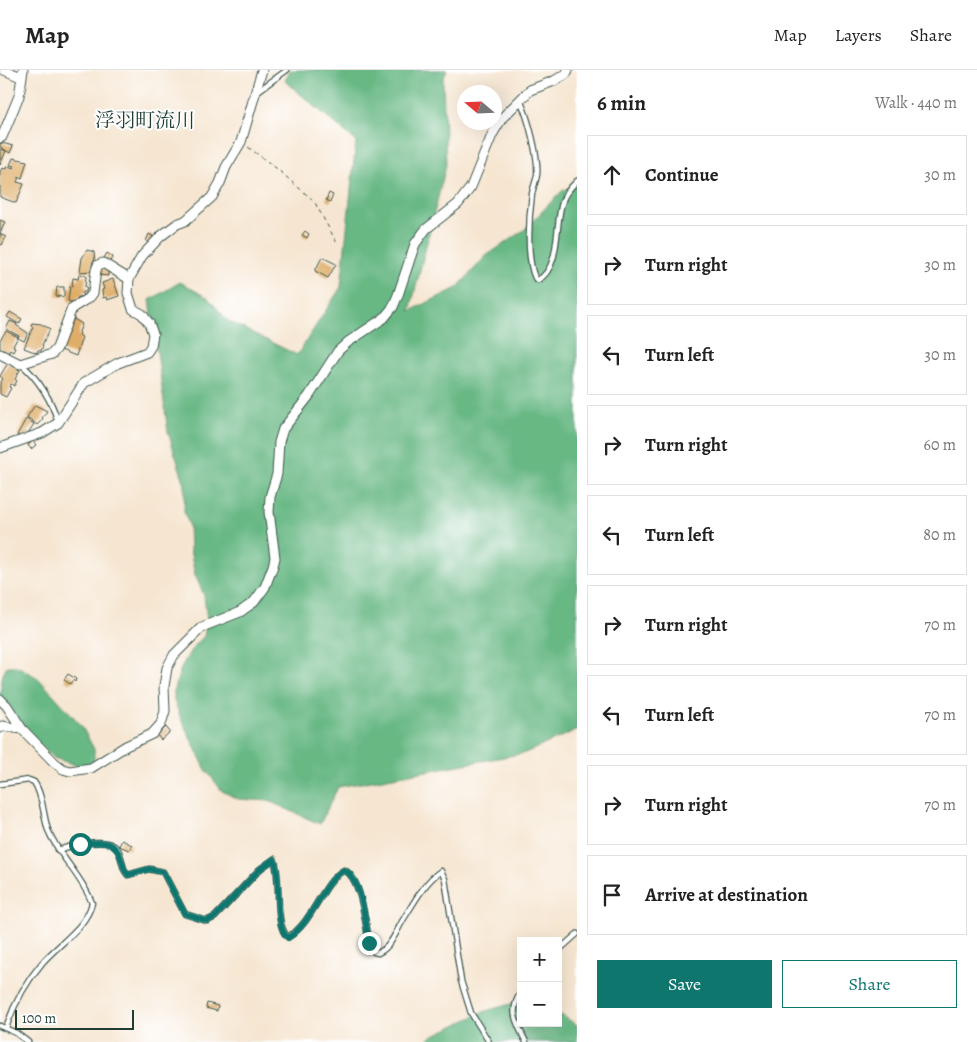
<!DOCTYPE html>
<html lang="en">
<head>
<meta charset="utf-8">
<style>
	:root { --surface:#fff; --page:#f2f2f2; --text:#222; --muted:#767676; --line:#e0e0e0; --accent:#0f766e }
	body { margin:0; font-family:Alegreya,"Noto Serif JP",serif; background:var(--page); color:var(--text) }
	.controls { position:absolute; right:15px; bottom:15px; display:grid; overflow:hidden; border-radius:0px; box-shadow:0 5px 20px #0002 }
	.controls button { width:45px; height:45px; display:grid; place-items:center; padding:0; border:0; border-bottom:1px solid var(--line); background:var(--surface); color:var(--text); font:25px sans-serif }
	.compass { position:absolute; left:457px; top:15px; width:45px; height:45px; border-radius:50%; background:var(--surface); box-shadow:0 5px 20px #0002; rotate:289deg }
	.scale { position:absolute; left:15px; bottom:12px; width:119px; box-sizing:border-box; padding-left:5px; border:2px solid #1f3d34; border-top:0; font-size:14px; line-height:18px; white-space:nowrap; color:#1f3d34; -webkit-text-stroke:4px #fff; paint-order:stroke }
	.stop { position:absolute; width:15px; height:15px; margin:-11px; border:4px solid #0f766e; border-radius:50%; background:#fff }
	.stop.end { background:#0f766e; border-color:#fff; box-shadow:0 1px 5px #0008 }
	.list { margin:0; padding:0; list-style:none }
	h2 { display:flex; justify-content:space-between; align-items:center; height:65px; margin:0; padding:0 20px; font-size:21px }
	h2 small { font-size:16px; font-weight:400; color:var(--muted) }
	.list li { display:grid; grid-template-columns:32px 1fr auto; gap:15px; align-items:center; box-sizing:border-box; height:80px; margin:0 10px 10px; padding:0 10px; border:1px solid var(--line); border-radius:0px }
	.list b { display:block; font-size:19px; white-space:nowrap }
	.list em { font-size:16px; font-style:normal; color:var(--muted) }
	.actions { display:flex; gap:10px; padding:15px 20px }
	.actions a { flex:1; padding:11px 0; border:1px solid var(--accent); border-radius:0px; text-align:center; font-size:18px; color:var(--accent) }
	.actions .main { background:var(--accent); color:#fff }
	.icon { flex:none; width:28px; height:28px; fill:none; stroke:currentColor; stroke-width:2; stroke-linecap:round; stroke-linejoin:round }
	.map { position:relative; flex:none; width:577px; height:972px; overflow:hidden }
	header { display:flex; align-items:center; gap:30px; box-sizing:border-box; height:70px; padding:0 25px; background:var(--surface); border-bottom:1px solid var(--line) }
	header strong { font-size:24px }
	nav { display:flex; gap:28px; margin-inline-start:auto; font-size:18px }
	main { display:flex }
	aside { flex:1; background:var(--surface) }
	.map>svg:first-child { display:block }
</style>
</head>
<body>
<header>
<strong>Map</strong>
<nav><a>Map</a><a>Layers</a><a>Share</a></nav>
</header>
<main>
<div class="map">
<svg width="577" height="972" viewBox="0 0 577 972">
	<rect width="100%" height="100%" fill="#fff"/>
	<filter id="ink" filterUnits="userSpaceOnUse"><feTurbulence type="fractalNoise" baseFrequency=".02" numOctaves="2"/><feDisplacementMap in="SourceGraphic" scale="10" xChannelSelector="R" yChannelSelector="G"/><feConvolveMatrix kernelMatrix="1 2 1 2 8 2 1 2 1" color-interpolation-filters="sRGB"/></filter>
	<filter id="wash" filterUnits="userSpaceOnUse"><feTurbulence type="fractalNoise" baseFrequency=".0096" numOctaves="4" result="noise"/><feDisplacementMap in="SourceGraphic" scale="20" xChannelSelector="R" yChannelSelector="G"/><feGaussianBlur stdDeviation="1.12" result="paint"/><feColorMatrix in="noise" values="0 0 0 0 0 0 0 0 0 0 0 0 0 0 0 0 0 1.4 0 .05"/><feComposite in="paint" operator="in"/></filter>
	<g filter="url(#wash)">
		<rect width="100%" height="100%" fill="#f6e6d1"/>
		<path fill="#68b884" stroke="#447a5c" d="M290 0H447L443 10 446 95 410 241 457 218 486 186 524 160 562 121 577 114V660L525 683 338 717 320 754 269 731 238 729 222 721 206 700 182 651 174 630V619L182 596 191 580 204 566 207 550 204 525 195 505 190 480 189 455 184 441 185 415 168 362 150 230 180 212 208 228 228 251 297 285 341 217 356 71 285 11Z
			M7 596H17L38 608 81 655 94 679V691L88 699 54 688 2 638C0 625 0 605 7 596Z
			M521 931V953H558V943L577 955V972H427L432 966 486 941Z"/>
		<g id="blocks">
			<path fill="#dfad68" d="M2 73 13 76 10 83 0 77V74Z
				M1 79 6 81 0 95V80Z
				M13 88 27 91 22 108 19 107 17 112 24 114 16 133 0 127V102L2 98 6 99 7 96 14 98V96L10 95Z
				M329 123 333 125 330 132 326 130Z
				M0 150 5 152 0 164 6 167 2 175 0 174Z
				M305 161 309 164 307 168 302 165Z
				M149 164 153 166 149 173 146 171Z
				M87 180 94 182 95 191H93L91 201 80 202 82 188Z
				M107 183 113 187 110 191 104 188Z
				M322 187 336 194 328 208 315 201Z
				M99 198 108 199V206L99 205Z
				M79 205 86 206 85 217H87L86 222H83L82 227H78L77 230 72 232 68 231 70 216 72 217 73 208 78 209Z
				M113 209 119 226 107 230 106 227 103 228 102 220 104 219 102 213Z
				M57 217H64V227L56 226Z
				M10 242 22 249 19 254 7 247Z
				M74 249 82 254 79 262 80 263 79 265 82 267 76 286 61 280 67 262Z
				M10 251 17 254 16 255 28 263 24 271 18 268 19 266 6 259Z
				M32 253 41 254 50 259 42 275 43 276 41 281 38 280 37 283 24 278 33 257 31 256Z
				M6 261 18 267 13 276 15 277 13 282 10 280 8 283 0 280V270Z
				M8 293 20 300 15 309 17 311 14 316 11 314 9 317 11 318 6 327 0 324V313L3 309 0 306Z
				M35 335 47 341 42 348 43 349 37 355 27 347Z
				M26 349 34 354 26 366 22 368 17 365Z
				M33 371 36 375 31 379 28 375Z
				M68 604 76 609 75 612 73 610 70 614 64 610Z
				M166 657 170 662 161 670 157 665Z
				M122 770 132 775 129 780 119 776Z
				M207 933 218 936 217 941 206 938Z"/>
		</g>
	</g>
	<g filter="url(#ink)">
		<use href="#blocks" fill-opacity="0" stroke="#3f564c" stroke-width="1"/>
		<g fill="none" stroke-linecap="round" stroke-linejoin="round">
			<defs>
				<path id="service" d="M258 21 287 0
					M520 30C528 46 539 88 537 105 536 111 533 118 532 124 529 146 526 188 535 208L538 210C562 197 554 152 563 130 565 123 572 116 577 111
					M21 294C38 308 52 331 58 352
					M0 714 29 710 34 712C43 725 43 745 48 760 59 787 82 806 92 833 86 858 58 874 42 893 26 912 14 934 6 958
					M58 780C71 776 109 765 118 780 123 788 121 799 128 805L149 799 163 802 185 844 207 851 215 847 260 799 274 789C282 808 273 855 288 867 314 852 321 813 344 800 363 808 365 860 371 878L374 882 378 883C391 877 396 862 403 850 413 834 425 811 441 801L445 809 461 911 471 943 489 972
					M558 881 577 864
					M521 922C508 942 517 953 526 972
					M0 956 16 963 28 972"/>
				<path id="minor" d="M4 0 21 7
					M0 68 2 67 19 26 23 0
					M0 284 20 294 52 284 57 278 72 238 90 227 93 223 96 200 98 195 103 193 129 209
					M0 378 42 363 58 353 84 313 118 293 147 282 151 276 153 264 149 253 142 244 133 239 128 223 129 209 142 186 161 166 177 154 185 151 212 127 220 113 226 97 241 72 262 0
					M0 629 7 636 22 659 54 692 63 699 70 701 91 698 126 676 152 664 161 654 165 641 164 616 167 598 174 585 202 557 240 542 254 532 265 517 273 496 275 488 269 442 270 427 277 404 279 372 283 359 309 326 338 281 348 272 384 248 393 237 398 225 415 174 426 159 458 134 471 117 492 65 502 48 530 20 554 11 566 4 568 0
					M0 658 2 656 22 659"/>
			</defs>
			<use href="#service" stroke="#3f564c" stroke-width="7"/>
			<use href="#minor" stroke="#3f564c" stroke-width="11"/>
			<path stroke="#3f564c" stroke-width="1" stroke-dasharray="4 4" stroke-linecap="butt" d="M248 77 276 98 314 131 337 173"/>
			<use href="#service" stroke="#fff" stroke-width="4.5"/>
			<use href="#minor" stroke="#fff" stroke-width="9"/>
		</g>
	</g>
	<g fill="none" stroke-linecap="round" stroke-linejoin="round" filter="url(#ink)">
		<path stroke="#0f766e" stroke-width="6" d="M80 774C101 772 115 768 122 791 123 796 124 801 128 805L149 799 163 802 185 844 207 851 215 847 260 799 274 789C282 807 273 856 288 868 314 851 322 812 344 800 362 808 366 856 369 873"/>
	</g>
	<g text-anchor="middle" stroke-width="4" stroke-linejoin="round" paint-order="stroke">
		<g font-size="20" fill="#1f3d34" stroke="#fff">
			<text x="145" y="57">浮羽町流川</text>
		</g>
	</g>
</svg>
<div class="controls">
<button>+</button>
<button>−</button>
</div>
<svg class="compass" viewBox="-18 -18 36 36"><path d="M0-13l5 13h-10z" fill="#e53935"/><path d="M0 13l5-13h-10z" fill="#767676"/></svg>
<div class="scale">100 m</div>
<div class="stop" style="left:80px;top:774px"></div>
<div class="stop end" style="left:369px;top:873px"></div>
</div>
<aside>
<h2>6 min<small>Walk · 440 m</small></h2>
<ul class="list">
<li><svg class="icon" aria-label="ahead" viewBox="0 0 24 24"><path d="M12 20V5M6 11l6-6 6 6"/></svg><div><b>Continue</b></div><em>30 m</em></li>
<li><svg class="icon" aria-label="right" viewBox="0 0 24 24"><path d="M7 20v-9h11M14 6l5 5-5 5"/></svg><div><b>Turn right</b></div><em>30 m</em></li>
<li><svg class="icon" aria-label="left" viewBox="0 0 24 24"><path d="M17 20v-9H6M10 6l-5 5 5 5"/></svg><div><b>Turn left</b></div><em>30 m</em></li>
<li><svg class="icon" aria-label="right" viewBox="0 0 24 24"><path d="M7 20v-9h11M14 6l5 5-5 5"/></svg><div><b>Turn right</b></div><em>60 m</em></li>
<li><svg class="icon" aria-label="left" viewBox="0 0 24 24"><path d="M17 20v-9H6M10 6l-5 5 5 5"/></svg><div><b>Turn left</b></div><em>80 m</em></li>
<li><svg class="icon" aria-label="right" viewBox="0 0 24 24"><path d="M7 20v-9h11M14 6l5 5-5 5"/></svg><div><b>Turn right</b></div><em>70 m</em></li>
<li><svg class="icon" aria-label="left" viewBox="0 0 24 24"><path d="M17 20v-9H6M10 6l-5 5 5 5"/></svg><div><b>Turn left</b></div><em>70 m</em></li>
<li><svg class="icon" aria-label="right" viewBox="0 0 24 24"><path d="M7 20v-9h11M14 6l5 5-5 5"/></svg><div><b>Turn right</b></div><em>70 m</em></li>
<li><svg class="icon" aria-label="arrive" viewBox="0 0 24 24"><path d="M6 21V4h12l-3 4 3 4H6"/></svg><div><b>Arrive at destination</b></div></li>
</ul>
<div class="actions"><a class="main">Save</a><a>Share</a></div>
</aside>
</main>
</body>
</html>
